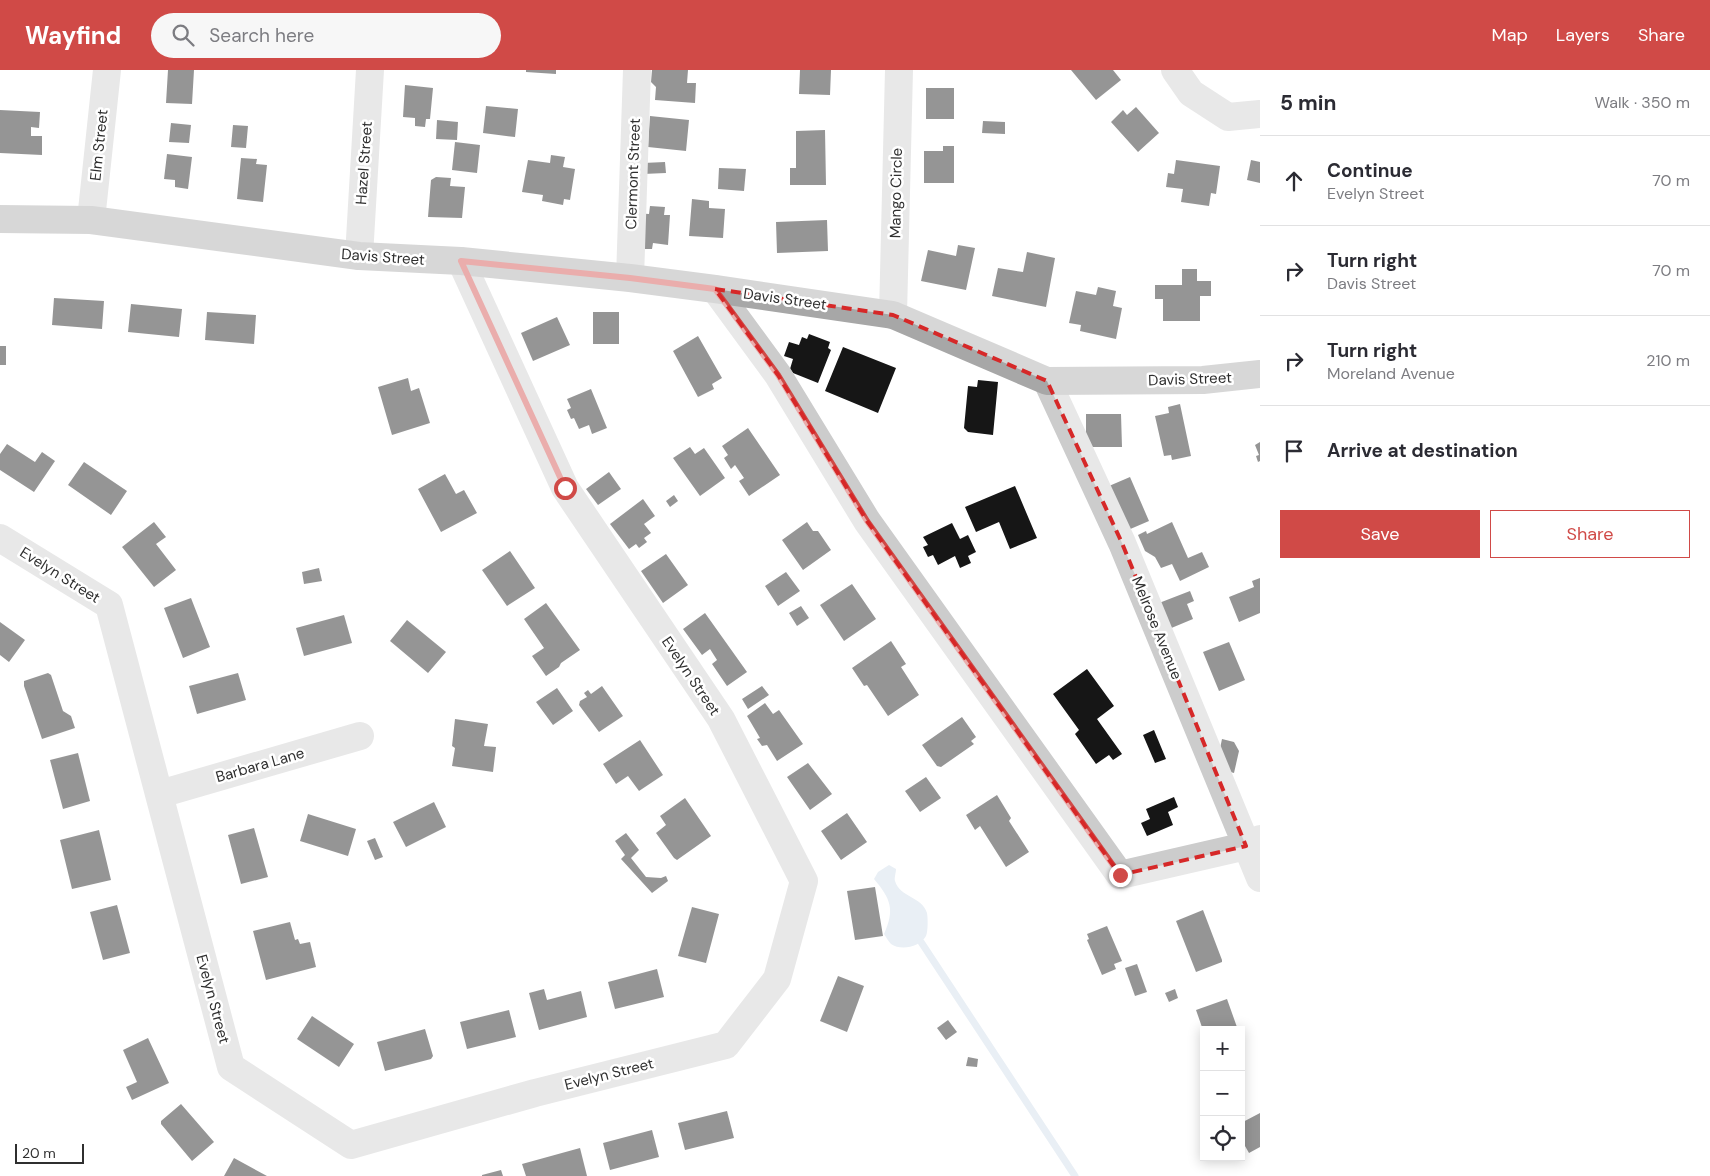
<!DOCTYPE html>
<html lang="en">
<head>
<meta charset="utf-8">
<style>
	:root { --surface:#fff; --page:#f7f7f7; --text:#2b2b33; --muted:#7c7c81; --line:#e1e1e2; --accent:#d04a47 }
	body { margin:0; font-family:"DM Sans",sans-serif; background:var(--page); color:var(--text) }
	.controls { position:absolute; right:15px; bottom:15px; display:grid; overflow:hidden; border-radius:0px; box-shadow:0 2px 12px #0003 }
	.controls button { width:45px; height:45px; display:grid; place-items:center; padding:0; border:0; border-bottom:1px solid var(--line); background:var(--surface); color:var(--text); font:25px sans-serif }
	.scale { position:absolute; left:15px; bottom:12px; width:69px; box-sizing:border-box; padding-left:5px; border:2px solid #2f2f2f; border-top:0; font-size:14px; line-height:18px; white-space:nowrap; color:#2f2f2f; -webkit-text-stroke:4px #fff; paint-order:stroke }
	.stop { position:absolute; width:15px; height:15px; margin:-11px; border:4px solid #d04a47; border-radius:50%; background:#fff }
	.stop.end { background:#d04a47; border-color:#fff; box-shadow:0 1px 5px #0008 }
	.list { margin:0; padding:0; list-style:none }
	h2 { display:flex; justify-content:space-between; align-items:center; height:65px; margin:0; padding:0 20px; font-size:21px }
	h2 small { font-size:16px; font-weight:400; color:var(--muted) }
	.list li { display:grid; grid-template-columns:32px 1fr auto; gap:15px; align-items:center; box-sizing:border-box; height:90px; padding:0 20px; border-top:1px solid var(--line) }
	.list b { display:block; font-size:19px; white-space:nowrap }
	.list p { margin:0; font-size:16px; white-space:nowrap; color:var(--muted) }
	.list em { font-size:16px; font-style:normal; color:var(--muted) }
	.actions { display:flex; gap:10px; padding:15px 20px }
	.actions a { flex:1; padding:11px 0; border:1px solid var(--accent); border-radius:0px; text-align:center; font-size:18px; color:var(--accent) }
	.actions .main { background:var(--accent); color:#fff }
	.icon { flex:none; width:28px; height:28px; fill:none; stroke:currentColor; stroke-width:2; stroke-linecap:round; stroke-linejoin:round }
	.map { position:relative; flex:none; width:1260px; height:1106px; overflow:hidden }
	header { display:flex; align-items:center; gap:30px; box-sizing:border-box; height:70px; padding:0 25px; background:var(--accent); color:#fff }
	header strong { font-size:24px }
	nav { display:flex; gap:28px; margin-inline-start:auto; font-size:18px }
	.search { width:350px; height:45px; background:var(--page); display:flex; align-items:center; gap:12px; box-sizing:border-box; padding:0 18px; border-radius:28px; color:var(--muted); font-size:19px }
	main { display:flex }
	aside { flex:1; background:var(--surface) }
	.map>svg:first-child { display:block }
</style>
</head>
<body>
<header>
<strong>Wayfind</strong>
<div class="search"><svg class="icon" aria-label="search" viewBox="0 0 24 24"><circle cx="10" cy="10" r="6"/><path d="M15 15l6 6"/></svg>Search here</div>
<nav><a>Map</a><a>Layers</a><a>Share</a></nav>
</header>
<main>
<div class="map">
<svg width="1260" height="1106" viewBox="0 0 1260 1106">
	<rect width="100%" height="100%" fill="#fff"/>
	<path fill="#cedbe8" d="M889 795 896 799C896 803 894 808 895 811 900 828 922 826 927 843 928 848 928 862 926 866 920 877 901 881 891 874 889 872 886 867 884 864 895 840 891 829 874 809L878 802Z"/>
	<g fill="none" stroke-linecap="round" stroke-linejoin="round">
		<path stroke="#cedbe8" stroke-width="7" d="M921 872 1075 1106"/>
	</g>
	<path fill="#161616" d="M168 0H194L192 34 166 33Z
		M526 0H556V4L526 2Z
		M652 0H688L687 13H696L695 33 655 30 656 17 651 12Z
		M800 0H831L830 25 799 24Z
		M1071 0H1113L1121 10 1096 30Z
		M405 15 433 18 430 49H426L425 57 415 56V48L403 47Z
		M926 18H954V49H926Z
		M486 36 518 39 515 67 483 63Z
		M1136 37 1159 63 1138 82 1111 52 1123 40 1127 45Z
		M0 40 40 42 39 58 31 57V66H42V85L0 83Z
		M650 46 689 50 686 81 648 77Z
		M437 50 458 52 457 70 436 69Z
		M983 51 1005 52V64L982 63Z
		M171 53 191 55 189 73 169 72Z
		M233 55 248 56 246 78 231 77Z
		M825 60 826 115H790V98H796V61Z
		M455 72 480 75 477 103 452 100Z
		M943 76H954V113H924V81H943Z
		M167 84 192 87 188 119 175 117V110L164 109Z
		M551 85 565 87 563 97 575 99 570 130 564 129 563 135 542 131 543 125 522 122 528 90 550 93Z
		M241 88 257 89 256 94 267 95 263 132 237 129Z
		M1176 90 1220 96 1216 124 1211 123 1209 136 1181 132 1183 119 1166 117 1168 103 1174 104Z
		M1251 90 1260 92V113L1247 110Z
		M665 92 666 103 643 104V93Z
		M719 98 746 99 744 121 718 119Z
		M436 107 451 108 450 116 465 117 462 148 428 147 431 110Z
		M692 129 709 131V138L725 139 723 168 689 166Z
		M650 136 665 137 664 145H670L668 175 653 173 652 179H644L635 143 649 144Z
		M827 150 828 181 777 183 776 152Z
		M958 175 975 178 966 220 921 211 928 180 956 186Z
		M1027 182 1055 188 1046 237 992 226 998 198 1023 202Z
		M1182 199H1197V211H1211V226H1200V251H1163V229H1155V215H1182Z
		M1098 217 1116 221 1113 236 1122 238 1116 269 1080 261 1081 255 1069 253 1076 221 1096 225Z
		M54 228 104 231 102 259 52 255Z
		M131 234 182 239 179 267 128 262Z
		M207 242 256 245 254 274 205 270Z
		M593 242H619V274H593Z
		M557 247 570 275 533 291 521 263Z
		M809 264 830 272 828 278 831 280 818 313 793 303 790 299 793 289 784 286 789 272 799 275 802 267 807 269Z
		M698 266 722 308 712 314 714 319 698 327 673 281Z
		M0 276H6V295H0Z
		M843 277 896 298 878 343 825 321Z
		M408 308 411 321 419 318 430 353 392 365 378 317Z
		M978 310 998 312 993 365 968 362 964 358 968 316 977 317Z
		M591 319 607 358 592 364 589 355 579 359 574 348 571 349 567 340 571 338 567 329Z
		M1180 334 1191 386 1172 390 1171 385 1164 386 1155 346 1169 343 1168 337Z
		M1086 344H1121L1122 377H1086Z
		M748 358 780 405 749 426 739 411 744 408 735 395 731 399 724 388 728 385 722 376Z
		M1260 372V391L1258 392 1256 386 1259 385 1255 375Z
		M7 374 35 392 42 382 55 391 34 422 0 400V384Z
		M690 377 695 384 704 378 725 408 700 426 673 388Z
		M84 392 127 421 111 445 68 415Z
		M609 402 621 419 598 435 586 419Z
		M445 404 456 424 464 420 477 443 441 462 418 419Z
		M1130 407 1149 451 1121 463 1102 419Z
		M1015 416 1037 468 1010 479 999 452 976 462 965 437Z
		M674 425 678 431 670 437 666 431Z
		M643 429 655 446 644 454 651 463 644 468 647 472 639 478 636 474 629 479 610 454Z
		M154 452 166 467 156 474 176 500 154 517 122 477Z
		M807 452 813 461H818L831 480 803 500 782 470Z
		M1172 452 1188 488 1202 482 1209 497 1180 511 1172 494 1161 498 1155 487 1145 481 1138 465 1146 461 1147 464Z
		M952 453 960 469 968 465 976 482 968 486 971 493 960 498 955 486 938 495 933 485 928 487 923 477 928 475 923 467Z
		M510 481 535 518 507 536 482 500Z
		M666 484 688 515 663 533 641 501Z
		M319 498 322 511 304 514 302 502Z
		M786 502 800 521 778 536 765 516Z
		M1260 508V543L1239 552 1229 527 1254 517 1252 511Z
		M852 514 876 549 844 571 820 535Z
		M1190 521 1194 531 1187 534 1193 549 1169 559 1159 533Z
		M191 528 210 577 183 588 164 538Z
		M546 533 580 580 561 593 559 597 546 606 532 586 544 578 524 549Z
		M801 536 809 548 797 556 789 543Z
		M705 543 747 602 727 616 712 594 717 590 710 579 702 585 683 559Z
		M344 545 352 573 304 586 296 558Z
		M407 550 446 582 428 603 390 571Z
		M0 552 25 570 9 592 0 585Z
		M891 571 906 594 901 597 919 625 888 646 867 615 864 616 852 598Z
		M1229 572 1245 610 1219 621 1203 582Z
		M1087 599 1114 636 1097 649 1122 684 1113 690 1109 685 1096 694 1075 664 1079 660 1053 624Z
		M48 603 51 605 63 641 71 646 75 658 42 669 24 616V611Z
		M238 603 246 630 197 644 189 616Z
		M602 616 623 646 599 662 579 635 580 631 587 627 584 623 588 620 591 624Z
		M762 616 769 625 748 639 742 629Z
		M557 618 573 641 553 655 536 632Z
		M765 633 773 644 779 640 803 674 777 691 767 675 762 676 757 669 760 668 747 646Z
		M962 647 976 667 971 671 974 674 941 697 937 696 922 675Z
		M455 649 488 654 484 676 496 677 493 702 452 696 455 678 452 676Z
		M1154 660 1166 689 1155 693 1143 665Z
		M1222 669 1234 672 1239 681 1234 703 1216 698Z
		M640 670 663 705 639 721 628 706 616 714 603 694Z
		M78 683 90 731 63 739 50 690Z
		M808 693 832 724 810 740 787 707Z
		M926 707 941 728 920 742 905 721Z
		M997 725 1011 748 1009 751 1029 782 1006 797 980 756 975 760 966 745Z
		M1174 727 1178 737 1168 742 1173 755 1147 766 1141 753 1150 749 1146 739Z
		M685 728 711 766 677 790 674 788 656 763 666 755 660 746Z
		M434 732 446 757 406 777 393 752Z
		M847 743 867 772 841 790 821 761Z
		M308 744 356 759 348 786 300 771Z
		M254 758 268 807 241 814 228 765Z
		M99 760 111 810 72 819 60 770Z
		M626 763 639 780 631 788 646 807 661 808 666 806 668 811 652 823 621 789 625 785 615 771Z
		M375 768 383 787 375 790 367 771Z
		M875 817 883 866 855 870 847 821Z
		M117 835 130 883 103 890 90 842Z
		M692 837 719 844 706 893 678 886Z
		M1203 840 1222 890V892L1196 902 1176 851Z
		M290 852 295 870 298 869 300 874 310 872 316 897 266 910 253 861Z
		M1107 856 1122 891 1114 894 1116 899 1102 905 1087 870 1089 869 1087 864Z
		M1137 894 1147 922 1135 926 1125 898Z
		M657 899 664 927 615 939 608 912Z
		M838 906 864 916 847 962 820 951Z
		M544 919 547 930 581 921 587 947 539 960 529 923Z
		M1175 919 1178 928 1169 932 1165 923Z
		M1227 929 1238 960H1203L1196 940Z
		M509 940 516 967 467 979 460 952Z
		M312 946 354 974 339 997 297 969Z
		M948 950 957 962 946 970 937 958Z
		M425 959 433 986 431 989 385 1001 377 972Z
		M148 968 169 1013 132 1030 126 1017 137 1012 123 980Z
		M968 987 978 989 977 997 966 996Z
		M181 1034 214 1072 192 1091 161 1054V1051Z
		M727 1041 734 1068 685 1080 678 1053Z
		M1260 1043V1077L1249 1083 1241 1069V1053Z
		M652 1060 659 1087 610 1100 603 1073Z
		M580 1078 587 1106H526L522 1094Z
		M234 1088 267 1106H224Z
		M501 1100 503 1106H482V1105Z"/>
	<g fill="none" stroke-linecap="round" stroke-linejoin="round">
		<path stroke="#ccc" stroke-width="28" d="M1175 0 1191 23 1228 47 1260 44
			M91 150 107 0
			M359 186 370 0
			M630 208 637 0
			M715 219 778 305 867 451 1120 805 1246 776 1260 769
			M893 245 899 0
			M1047 311 1122 473 1260 808
			M0 468 109 535 231 997 351 1075 535 1023 726 975 777 909 804 811 721 649 565 418 461 191
			M160 724 360 666"/>
		<path stroke="#a7a7a7" stroke-width="28" d="M0 149 91 150 359 186 461 191 630 208 715 219 893 245 1047 311 1203 310 1260 304"/>
	</g>
	<g fill="none" stroke-linecap="round" stroke-linejoin="round">
		<path stroke="#d04a47" stroke-width="6" d="M565 418 461 191 630 208 715 219 778 305 867 451 1120 805"/>
	</g>
	<path d="M0 0H1260V1106H0ZM715 219 893 245 1047 311 1122 473 1246 776 1120 805 867 451 778 305Z" fill="#fff" fill-opacity=".55" fill-rule="evenodd"/>
	<path fill="none" stroke="#d62828" stroke-width="4" stroke-dasharray="10 6" stroke-linejoin="round" d="M715 219 893 245 1047 311 1122 473 1246 776 1120 805 867 451 778 305Z"/>
	<g text-anchor="middle" stroke-width="5" stroke-linejoin="round" paint-order="stroke">
		<g font-size="15" fill="#2f2f2f" stroke="#fff">
			<text transform="translate(99 75) rotate(-84)" y="5">Elm Street</text>
			<text transform="translate(364 93) rotate(-86)" y="5">Hazel Street</text>
			<text transform="translate(633 104) rotate(-88)" y="5">Clermont Street</text>
			<text transform="translate(896 123) rotate(-89)" y="5">Mango Circle</text>
			<text transform="translate(383 187) rotate(4)" y="5">Davis Street</text>
			<text transform="translate(785 229) rotate(8)" y="5">Davis Street</text>
			<text transform="translate(1190 309) rotate(-2)" y="5">Davis Street</text>
			<text transform="translate(60 505) rotate(32)" y="5">Evelyn Street</text>
			<text transform="translate(1157 558) rotate(68)" y="5">Melrose Avenue</text>
			<text transform="translate(691 606) rotate(56)" y="5">Evelyn Street</text>
			<text transform="translate(260 695) rotate(-16)" y="5">Barbara Lane</text>
			<text transform="translate(213 929) rotate(75)" y="5">Evelyn Street</text>
			<text transform="translate(609 1004) rotate(-14)" y="5">Evelyn Street</text>
		</g>
	</g>
</svg>
<div class="controls">
<button>+</button>
<button>−</button>
<button><svg class="icon" aria-label="locate" viewBox="0 0 24 24"><circle cx="12" cy="12" r="6"/><path d="M12 2v4M12 18v4M2 12h4M18 12h4"/></svg></button>
</div>
<div class="scale">20 m</div>
<div class="stop" style="left:565px;top:418px"></div>
<div class="stop end" style="left:1120px;top:805px"></div>
</div>
<aside>
<h2>5 min<small>Walk · 350 m</small></h2>
<ul class="list">
<li><svg class="icon" aria-label="ahead" viewBox="0 0 24 24"><path d="M12 20V5M6 11l6-6 6 6"/></svg><div><b>Continue</b><p>Evelyn Street</p></div><em>70 m</em></li>
<li><svg class="icon" aria-label="right" viewBox="0 0 24 24"><path d="M7 20v-9h11M14 6l5 5-5 5"/></svg><div><b>Turn right</b><p>Davis Street</p></div><em>70 m</em></li>
<li><svg class="icon" aria-label="right" viewBox="0 0 24 24"><path d="M7 20v-9h11M14 6l5 5-5 5"/></svg><div><b>Turn right</b><p>Moreland Avenue</p></div><em>210 m</em></li>
<li><svg class="icon" aria-label="arrive" viewBox="0 0 24 24"><path d="M6 21V4h12l-3 4 3 4H6"/></svg><div><b>Arrive at destination</b></div></li>
</ul>
<div class="actions"><a class="main">Save</a><a>Share</a></div>
</aside>
</main>
</body>
</html>
